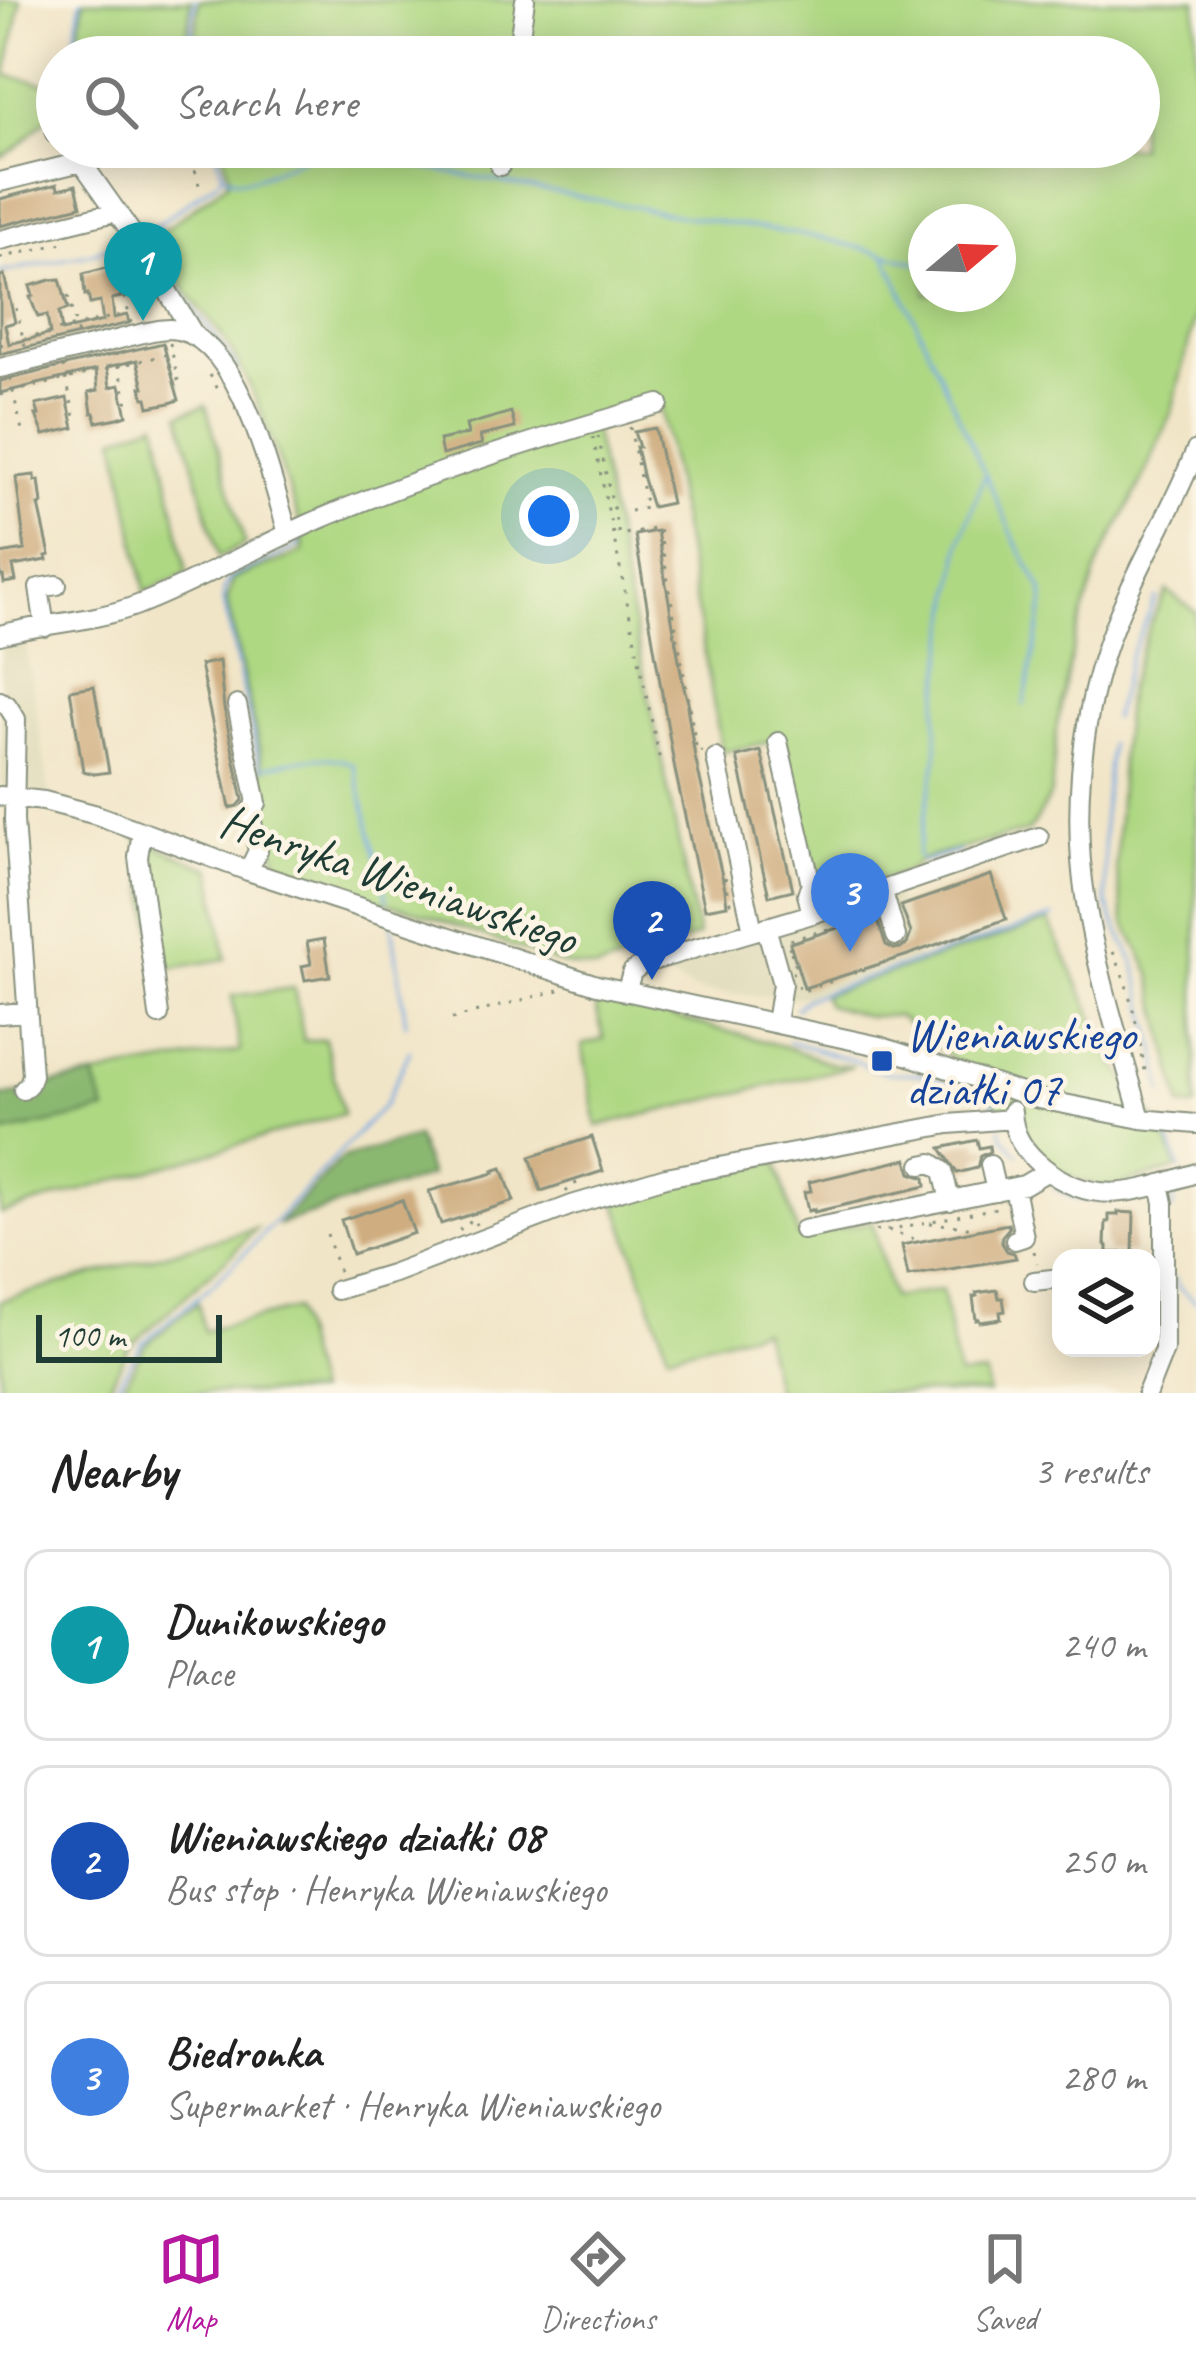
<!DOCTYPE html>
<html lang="en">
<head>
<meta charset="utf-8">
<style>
	:root { --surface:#fff; --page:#f6f6f6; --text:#222; --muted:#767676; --line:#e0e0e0; --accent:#b5179e }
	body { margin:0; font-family:Caveat,sans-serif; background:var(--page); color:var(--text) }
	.controls { position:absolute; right:36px; bottom:36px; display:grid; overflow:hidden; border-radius:24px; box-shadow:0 6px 30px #0003 }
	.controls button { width:108px; height:108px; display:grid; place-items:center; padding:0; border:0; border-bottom:3px solid var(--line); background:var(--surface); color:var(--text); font:60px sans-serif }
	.compass { position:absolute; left:908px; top:204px; width:108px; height:108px; border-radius:50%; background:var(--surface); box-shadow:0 6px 30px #0003; rotate:71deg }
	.scale { position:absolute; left:36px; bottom:30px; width:186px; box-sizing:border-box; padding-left:12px; border:6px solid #1f3d34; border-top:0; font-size:33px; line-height:42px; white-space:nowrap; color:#1f3d34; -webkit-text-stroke:9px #fcf5e5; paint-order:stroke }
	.you { position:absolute; left:549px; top:516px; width:42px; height:42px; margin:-30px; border:9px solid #fff; border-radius:50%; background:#1a73e8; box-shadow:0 0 0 18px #1a73e833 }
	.badge { display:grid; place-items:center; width:78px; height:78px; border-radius:50%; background:var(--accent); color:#fff; font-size:39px; font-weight:700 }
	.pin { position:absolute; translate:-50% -99px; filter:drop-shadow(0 3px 6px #0008) }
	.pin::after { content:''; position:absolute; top:63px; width:42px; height:36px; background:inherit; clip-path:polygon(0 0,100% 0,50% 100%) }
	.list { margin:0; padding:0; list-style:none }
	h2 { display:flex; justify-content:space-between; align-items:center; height:156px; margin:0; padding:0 48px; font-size:51px }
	h2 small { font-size:39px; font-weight:400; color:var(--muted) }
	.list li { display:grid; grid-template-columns:78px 1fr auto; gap:36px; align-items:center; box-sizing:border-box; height:192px; margin:0 24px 24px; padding:0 24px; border:3px solid var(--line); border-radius:24px }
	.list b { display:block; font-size:45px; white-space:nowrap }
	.list p { margin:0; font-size:39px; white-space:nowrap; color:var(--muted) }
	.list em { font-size:39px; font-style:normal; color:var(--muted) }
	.icon { flex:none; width:66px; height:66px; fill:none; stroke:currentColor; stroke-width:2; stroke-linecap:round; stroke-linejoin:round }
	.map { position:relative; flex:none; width:1196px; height:1393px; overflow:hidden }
	.search { position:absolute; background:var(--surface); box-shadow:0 6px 30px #0003; left:36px; right:36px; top:36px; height:132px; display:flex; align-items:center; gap:30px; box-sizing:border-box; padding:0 42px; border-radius:66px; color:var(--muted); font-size:45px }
	.sheet { height:804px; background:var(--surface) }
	nav { display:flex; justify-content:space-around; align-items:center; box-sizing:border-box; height:168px; border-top:3px solid var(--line); background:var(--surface); font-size:33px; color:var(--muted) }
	nav a { display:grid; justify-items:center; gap:6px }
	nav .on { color:var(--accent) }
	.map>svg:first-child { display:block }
</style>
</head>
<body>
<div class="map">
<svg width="1196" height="1393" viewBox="0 0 1196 1393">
	<rect width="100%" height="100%" fill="#fcf5e5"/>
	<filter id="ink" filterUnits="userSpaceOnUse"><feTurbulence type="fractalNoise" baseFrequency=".00833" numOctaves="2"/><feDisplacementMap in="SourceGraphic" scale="24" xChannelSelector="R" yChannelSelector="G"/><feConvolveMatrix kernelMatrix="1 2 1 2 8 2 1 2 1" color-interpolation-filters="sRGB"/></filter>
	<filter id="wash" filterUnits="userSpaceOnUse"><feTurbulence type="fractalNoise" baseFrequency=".004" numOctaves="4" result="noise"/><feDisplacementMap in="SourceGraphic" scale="48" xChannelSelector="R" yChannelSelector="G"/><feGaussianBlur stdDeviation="2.7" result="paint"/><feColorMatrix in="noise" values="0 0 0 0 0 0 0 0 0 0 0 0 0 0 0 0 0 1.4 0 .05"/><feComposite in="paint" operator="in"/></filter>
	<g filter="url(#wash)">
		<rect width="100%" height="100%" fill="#f1e5c7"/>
		<path fill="#ded9b7" d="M25 641 50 794 0 788V648Z
			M893 887 917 959 797 998 695 991 652 967Z"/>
		<path fill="#afd883" stroke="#678a5c" stroke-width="3" fill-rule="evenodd" d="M0 0H21L6 75 57 86V112C35 124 24 148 0 157Z
			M84 0H191L186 49 156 57H75Z
			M199 0H1196V313L1172 411 1140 485 1100 560 1075 638 1057 725 1051 793 1035 823 1028 831 922 859 907 871 821 899 784 739 722 752 661 408 593 427 698 936 596 970 561 964 418 912 279 871 258 772 264 770 227 601 233 579 303 552V533C282 471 264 407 231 350 208 310 164 280 161 232L227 183 229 175 221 147H1139V57H194ZM926 222H998V294H926Z
			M206 405 245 544 219 557 180 414Z
			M157 422 187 573 145 592 116 437Z
			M1167 591 1196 612V1107L1181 1106 1150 971 1124 922 1116 866 1121 757 1127 690 1151 621Z
			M138 839 212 869 226 959 159 970Z
			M1049 921 1115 1063 1153 1116 1168 1142 1177 1169 1105 1188 1063 1174 1028 1141 968 1071 912 1026 897 1016H867L827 1005 822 995Z
			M294 988 304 1041 325 1039 343 1114 0 1214V1134L105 1111 94 1077 118 1071 240 1051 232 996Z
			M593 996 786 1047 833 1064 853 1066 597 1126 582 1045 604 1039Z
			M776 1161 798 1236 872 1222 892 1298 942 1290 958 1376 985 1374 988 1393H776L762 1329 668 1354 614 1195Z
			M256 1228 232 1254 128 1348 106 1393H0V1301Z
			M198 1302 204 1331 295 1309 316 1393H119L145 1345Z"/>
		<path fill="#8bb871" stroke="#557a52" stroke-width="3" d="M94 1077 106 1111 0 1134V1097L25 1093 38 1086Z
			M416 1137 430 1176 277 1225 342 1158Z"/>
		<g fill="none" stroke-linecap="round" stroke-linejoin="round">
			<path stroke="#75a9e2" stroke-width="3" d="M72 57 81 0
				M189 57 195 0
				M223 174C250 195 298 153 328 150L683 216 822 238 926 265
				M158 224C155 282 211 321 237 370
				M142 231 158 224 219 180 223 174 215 147
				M886 256 985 474 961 540 937 708V756L917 855 923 862 960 851
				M0 273 93 253 124 240
				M986 476 1014 538 1042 590 1044 601 1024 705
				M299 539V546L230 578 224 589V603L260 768C290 762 326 750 354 765L387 899
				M1113 719 1130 656 1156 598
				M1110 744 1103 817 1106 900 1112 918 1135 964 1156 1049 1163 1093
				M392 925 406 1024
				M796 1009 807 998 1053 917
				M788 1041 859 1062 872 1069 890 1073 920 1074 988 1098 999 1109
				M1001 1127 1003 1136 1018 1154
				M1168 1135 1180 1169
				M1053 1187 1074 1199 1108 1201
				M1173 1209 1175 1188
				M1174 1278 1179 1288 1196 1302
				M112 1393 142 1343 210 1287 249 1249 385 1104 410 1051"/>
		</g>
		<g id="blocks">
			<path fill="#cfad80" d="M57 184 58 189 76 185 81 206 0 226V199Z
				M113 266 121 297 112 299 114 318 127 315 129 323 0 354V276L4 275 15 322 5 325 9 344 50 334 47 315 38 317 30 297 33 296 30 286 51 280 60 279 68 309 59 312 62 331 103 321 100 302 90 304 88 294 85 295 83 274Z
				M163 343 179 400 170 403 149 407 147 398H144L141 387H144L137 360 107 367 110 387 120 385 127 415 118 418 97 422 94 413H92L89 392 98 390 96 370 0 393V381Z
				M67 398 74 428 44 435 36 415H39L36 405Z
				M511 412 515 428 480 436 482 444 442 455 439 440 468 434 466 425Z
				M655 428 671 503 652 507 643 479 636 447H639L634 432Z
				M35 475V481L39 480 42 504 39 505 50 555 46 556 47 560 13 566 16 581 4 583 3 576H0V554L25 550 16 477Z
				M657 531 683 684 689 706H687L695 757 725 889 727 905 705 909 675 770 635 535Z
				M219 661 224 708 243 800 238 806 230 808 200 665Z
				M94 686 109 772 95 774 83 771 70 690Z
				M761 751 793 890 769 896 737 757Z
				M991 875 1006 919 908 955 804 988 790 943 876 916 886 945 894 949 901 948 907 944 911 933 901 906Z
				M324 939 330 976 305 980 302 966 311 964 307 942Z
				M592 1137 603 1171 541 1191 530 1157Z
				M977 1140 979 1148 989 1146 990 1152 980 1156 977 1168 957 1173 941 1148Z
				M907 1159 911 1173 925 1178 926 1186 814 1212V1209L808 1211 804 1192 811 1191 809 1182Z
				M502 1168 514 1201 441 1224 429 1191 494 1173 493 1171Z
				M402 1200 414 1233 352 1254 341 1220Z
				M1118 1212 1134 1213 1133 1252 1108 1253V1246L1105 1245 1106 1222H1109V1215H1118Z
				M1008 1224 1009 1228 1002 1236V1243L1007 1251 1014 1253 1016 1258 908 1276 902 1245Z
				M997 1290 999 1298H1003L1005 1311 1000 1312 1001 1319 980 1322 979 1319 976 1320 973 1297 977 1296 976 1293Z"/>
		</g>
	</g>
	<g filter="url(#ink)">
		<use href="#blocks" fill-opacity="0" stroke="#88917e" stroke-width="3"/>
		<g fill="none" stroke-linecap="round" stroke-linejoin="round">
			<defs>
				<path id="minor" d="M517 57 525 0
					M55 133 57 135
					M71 147 138 242 194 335
					M500 166 503 147
					M0 182 142 147
					M0 240 115 212
					M0 368C39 359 78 349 116 340 133 336 153 329 170 329 239 331 271 479 288 533
					M45 627 39 588 57 585
					M0 635C44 623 91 622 135 606 201 581 262 543 327 516 434 471 547 436 659 404
					M0 701 7 705 16 719 14 820 32 1075 29 1084 23 1090
					M237 705 257 803 250 812 258 851 248 871
					M778 742 811 884 807 894 812 914
					M716 758 753 931
					M0 796 44 801 97 815 248 871 597 985 879 1046 1039 1099 1141 1119 1196 1124
					M142 832 138 857 159 1015
					M882 889 896 936
					M766 927 782 984 776 1023
					M626 992 632 972 642 964 812 914 1039 837
					M0 1014 26 1012
					M1012 1111C1013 1136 1024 1151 1043 1167 1094 1209 1140 1191 1196 1173
					M1141 1119C1121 1046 1096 971 1085 896 1073 816 1080 728 1105 651 1128 581 1169 518 1196 450
					M922 1165 932 1163 943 1171 950 1201
					M990 1165 996 1191
					M1014 1187 1024 1237 1015 1240
					M803 1230 1024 1185 1048 1171
					M1034 1281 1061 1278
					M337 1290 394 1273 572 1205 666 1177 949 1124 1012 1119
					M1147 1393 1164 1350V1203L1160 1184"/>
			</defs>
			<use href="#minor" stroke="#88917e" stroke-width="22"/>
			<path stroke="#88917e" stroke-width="3" stroke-dasharray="3 9" stroke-linecap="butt" d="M189 147 199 185
				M0 258 67 242
				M68 296 78 335
				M16 308 25 347
				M131 323 121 282 139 275
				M170 343 180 389
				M0 345 128 313
				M116 353 128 404
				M63 366 75 417
				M210 375 220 393
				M10 379 22 430
				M0 395 173 353
				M630 427 646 508 630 511
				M598 436 619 535 659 528 697 752 703 751
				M593 437 661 766
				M725 877 732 911
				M790 949 787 941 862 919 864 915 874 912
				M791 952 797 972 792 973
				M1113 952C1132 991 1138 1033 1146 1076
				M798 986 800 992 833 981
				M452 1019 563 989
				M566 1192 571 1185 578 1183 581 1187
				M930 1223 976 1228 977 1230
				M877 1229 878 1232 1001 1207
				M459 1230 474 1218 476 1225
				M888 1230 920 1241
				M327 1234 339 1272
				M1034 1251 1037 1263"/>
			<use href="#minor" stroke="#fff" stroke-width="18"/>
		</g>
	</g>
	<rect fill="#1a4fb4" stroke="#fcf5e5" stroke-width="4.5" x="870" y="1049" width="24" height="24" rx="6"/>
	<g text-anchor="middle" stroke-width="9" stroke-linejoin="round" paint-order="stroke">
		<g font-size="48" fill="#1f3d34" stroke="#fcf5e5">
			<text transform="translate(399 878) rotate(19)" y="17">Henryka Wieniawskiego</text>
		</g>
		<g font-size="48" fill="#164399" stroke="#fcf5e5" text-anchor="start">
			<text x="906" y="1050">Wieniawskiego<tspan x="906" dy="55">działki 07</tspan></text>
		</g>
	</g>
</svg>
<div class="controls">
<button><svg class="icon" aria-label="layers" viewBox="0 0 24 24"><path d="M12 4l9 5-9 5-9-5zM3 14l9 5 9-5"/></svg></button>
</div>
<svg class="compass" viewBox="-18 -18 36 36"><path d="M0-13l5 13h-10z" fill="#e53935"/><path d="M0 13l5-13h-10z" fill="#767676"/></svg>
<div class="scale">100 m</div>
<div class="you"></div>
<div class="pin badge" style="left:143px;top:321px;background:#0f9aa8">1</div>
<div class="pin badge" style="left:652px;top:980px;background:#1a4fb4">2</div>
<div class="pin badge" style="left:850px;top:952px;background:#3f7fe0">3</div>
<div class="search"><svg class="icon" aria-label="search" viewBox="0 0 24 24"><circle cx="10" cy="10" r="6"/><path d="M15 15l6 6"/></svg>Search here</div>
</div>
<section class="sheet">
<h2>Nearby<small>3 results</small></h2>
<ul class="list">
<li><span class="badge" style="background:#0f9aa8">1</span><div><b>Dunikowskiego</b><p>Place</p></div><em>240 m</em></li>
<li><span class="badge" style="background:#1a4fb4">2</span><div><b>Wieniawskiego działki 08</b><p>Bus stop · Henryka Wieniawskiego</p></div><em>250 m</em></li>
<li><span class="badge" style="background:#3f7fe0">3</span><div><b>Biedronka</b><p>Supermarket · Henryka Wieniawskiego</p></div><em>280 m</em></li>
</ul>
</section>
<nav>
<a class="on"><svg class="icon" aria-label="map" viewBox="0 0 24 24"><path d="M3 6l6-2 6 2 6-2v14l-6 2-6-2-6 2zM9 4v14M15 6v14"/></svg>Map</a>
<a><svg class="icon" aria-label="directions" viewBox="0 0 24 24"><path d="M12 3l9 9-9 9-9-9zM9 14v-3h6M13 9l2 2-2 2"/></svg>Directions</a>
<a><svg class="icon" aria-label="saved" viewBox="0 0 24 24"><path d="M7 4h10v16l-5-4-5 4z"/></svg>Saved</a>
</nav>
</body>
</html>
